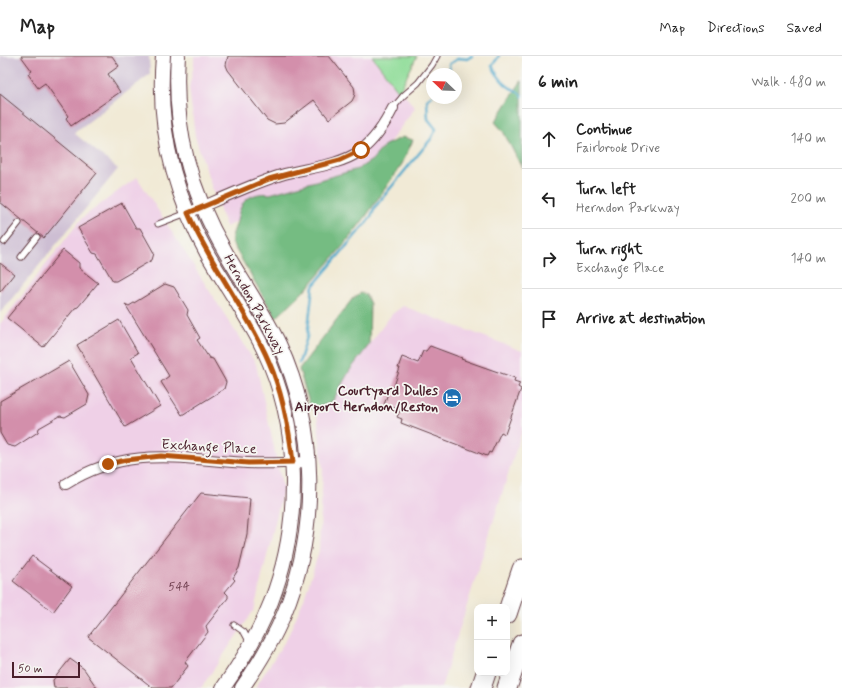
<!DOCTYPE html>
<html lang="en">
<head>
<meta charset="utf-8">
<style>
	:root { --surface:#fff; --page:#f2f2f2; --text:#222; --muted:#767676; --line:#e0e0e0 }
	body { margin:0; font-family:Mynerve,sans-serif; background:var(--page); color:var(--text) }
	.controls { position:absolute; right:12px; bottom:12px; display:grid; overflow:hidden; border-radius:8px; box-shadow:0 4px 16px #0002 }
	.controls button { width:36px; height:36px; display:grid; place-items:center; padding:0; border:0; border-bottom:1px solid var(--line); background:var(--surface); color:var(--text); font:20px sans-serif }
	.compass { position:absolute; left:426px; top:12px; width:36px; height:36px; border-radius:50%; background:var(--surface); box-shadow:0 4px 16px #0002; rotate:293deg }
	.scale { position:absolute; left:12px; bottom:10px; width:68px; box-sizing:border-box; padding-left:4px; border:2px solid #4a1f2b; border-top:0; font-size:11px; line-height:14px; white-space:nowrap; color:#4a1f2b; -webkit-text-stroke:3px #f6f6f2; paint-order:stroke }
	.stop { position:absolute; width:12px; height:12px; margin:-9px; border:3px solid #b45309; border-radius:50%; background:#fff }
	.stop.end { background:#b45309; border-color:#fff; box-shadow:0 1px 4px #0008 }
	.list { margin:0; padding:0; list-style:none }
	h2 { display:flex; justify-content:space-between; align-items:center; height:52px; margin:0; padding:0 16px; font-size:17px }
	h2 small { font-size:13px; font-weight:400; color:var(--muted) }
	.list li { display:grid; grid-template-columns:26px 1fr auto; gap:12px; align-items:center; box-sizing:border-box; height:60px; padding:0 16px; border-top:1px solid var(--line) }
	.list b { display:block; font-size:15px; white-space:nowrap }
	.list p { margin:0; font-size:13px; white-space:nowrap; color:var(--muted) }
	.list em { font-size:13px; font-style:normal; color:var(--muted) }
	.icon { flex:none; width:22px; height:22px; fill:none; stroke:currentColor; stroke-width:2; stroke-linecap:round; stroke-linejoin:round }
	.map { position:relative; flex:none; width:522px; height:632px; overflow:hidden }
	header { display:flex; align-items:center; gap:24px; box-sizing:border-box; height:56px; padding:0 20px; background:var(--surface); border-bottom:1px solid var(--line) }
	header strong { font-size:19px }
	nav { display:flex; gap:22px; margin-inline-start:auto; font-size:14px }
	main { display:flex }
	aside { flex:1; background:var(--surface) }
	.map>svg:first-child { display:block }
</style>
</head>
<body>
<header>
<strong>Map</strong>
<nav><a>Map</a><a>Directions</a><a>Saved</a></nav>
</header>
<main>
<div class="map">
<svg width="522" height="632" viewBox="0 0 522 632">
	<rect width="100%" height="100%" fill="#f6f6f2"/>
	<filter id="ink" filterUnits="userSpaceOnUse"><feTurbulence type="fractalNoise" baseFrequency=".025" numOctaves="2"/><feDisplacementMap in="SourceGraphic" scale="8" xChannelSelector="R" yChannelSelector="G"/><feConvolveMatrix kernelMatrix="1 2 1 2 8 2 1 2 1" color-interpolation-filters="sRGB"/></filter>
	<filter id="wash" filterUnits="userSpaceOnUse"><feTurbulence type="fractalNoise" baseFrequency=".012" numOctaves="4" result="noise"/><feDisplacementMap in="SourceGraphic" scale="16" xChannelSelector="R" yChannelSelector="G"/><feGaussianBlur stdDeviation="0.9" result="paint"/><feColorMatrix in="noise" values="0 0 0 0 0 0 0 0 0 0 0 0 0 0 0 0 0 1.4 0 .05"/><feComposite in="paint" operator="in"/></filter>
	<g filter="url(#wash)">
		<rect width="100%" height="100%" fill="#f1ead6"/>
		<path fill="#efd0e7" d="M194 0H374L415 52 366 118 273 145 226 171 213 135 195 80 189 31 194 9Z
			M137 121 256 308 283 433 254 554 201 632H0V268L82 162Z
			M403 250 522 295V374L441 632H255L287 582 304 543 319 495 323 414 317 358 392 258Z"/>
		<path fill="#cdbed3" d="M0 0H149L150 18 74 77 118 113 0 257Z"/>
		<path fill="#91dd9a" stroke="#6e7e62" d="M372 0H417L399 36Z"/>
		<path fill="#74bc82" stroke="#5f6e56" d="M522 24V112L503 75 495 66Z
			M403 81 413 84 402 108 364 163 343 190 309 230 276 262 232 187C231 180 234 175 236 169 238 163 238 156 241 151 245 140 260 136 270 138L358 113 372 104 385 89Z
			M361 237 366 239 370 248 369 289 350 314 332 346 317 352 311 353 299 313 353 242Z"/>
		<g fill="none" stroke-linecap="round" stroke-linejoin="round">
			<path stroke="#4ea9cc" stroke-width="2.5" d="M499 0 492 10C496 17 501 26 509 31 515 35 517 33 522 40
				M450 18 449 8 459 2 467 3 472 0
				M299 307 307 281 313 230 371 161 374 153 379 146 431 83 436 73 428 63 427 44 432 40"/>
		</g>
		<g id="blocks">
			<path fill="#d38fab" d="M21 0H112L119 10 108 18 120 36 71 70 66 62 68 60 45 27 38 32 28 18 32 15Z
				M228 0H329L354 31 355 37 354 41 352 45 329 63 314 44 284 67 275 68 267 64 228 14 226 9Z
				M0 38 97 117 44 182 0 146Z
				M122 147 136 172H140L154 197 152 204 116 225H113L97 198 93 197 78 172Z
				M63 194 79 207V212L98 227 78 251 75 252 43 291 7 262Z
				M0 207 14 218 0 236Z
				M165 228 174 231 188 254 187 259 200 282 197 284 209 302 213 303 226 326 224 333 182 359 161 326 169 320 125 248 129 250Z
				M119 264 138 297 131 301 160 350 125 371 77 289Z
				M430 290 462 302 461 303 515 322 514 325 520 327 518 331 521 333 505 378 501 376 491 397 489 396 487 400 401 367 402 363 397 361 401 353 384 349 389 334 392 336 400 312H398L402 301 418 307 423 295H426Z
				M69 305 89 339 87 348 65 361 60 360 39 372 38 376 15 391 7 389 0 377V345Z
				M201 437 250 442 247 478 239 512 233 522 235 524 225 536 228 539V542L206 570 208 576 185 606 188 610 171 632H153L88 581Z
				M32 500 72 530 53 556 13 525Z
				M70 603 84 613 97 632H54L53 624Z"/>
		</g>
	</g>
	<g filter="url(#ink)">
		<use href="#blocks" fill-opacity="0" stroke="#633d45" stroke-width="1"/>
		<g fill="none" stroke-linecap="round" stroke-linejoin="round">
			<defs>
				<path id="service" d="M393 52 403 40 418 27 432 9 437 0
					M158 168 187 157
					M4 186 19 167
					M21 201 37 181
					M234 569 244 576 250 587"/>
				<path id="minor" d="M188 157C218 144 249 129 281 119 305 112 339 110 360 95 375 84 385 68 393 52
					M66 428C128 389 179 403 247 407 268 408 288 407 309 406"/>
				<path id="secondary" d="M163 0C157 70 174 138 208 199 226 230 247 260 263 292 301 371 302 465 271 546 259 577 242 605 223 632
					M178 0C173 72 190 135 226 197 244 228 264 257 279 288 318 372 319 473 284 558 273 585 258 609 242 632"/>
				<path id="motorway" d="M507 558 522 513
					M481 632 486 617
					M507 632 522 588"/>
			</defs>
			<use href="#service" stroke="#633d45" stroke-width="7"/>
			<use href="#minor" stroke="#633d45" stroke-width="12"/>
			<use href="#secondary" stroke="#633d45" stroke-width="16"/>
			<use href="#motorway" stroke="#633d45" stroke-width="21"/>
			<use href="#service" stroke="#fff" stroke-width="5"/>
			<use href="#minor" stroke="#fff" stroke-width="10"/>
			<use href="#secondary" stroke="#fff" stroke-width="14"/>
			<use href="#motorway" stroke="#fff" stroke-width="19"/>
		</g>
	</g>
	<g fill="none" stroke-linecap="round" stroke-linejoin="round" filter="url(#ink)">
		<path stroke="#b45309" stroke-width="5" d="M108 408 126 404 161 400 248 407 293 406C289 372 283 338 269 306 247 254 210 209 188 157L269 123 340 104 361 94"/>
	</g>
	<defs>
		<symbol id="hotel-disc" viewBox="-11 -11 22 22"><circle r="9.5" fill="#1f6fb2" stroke="#f6f6f2"/><path d="M-6-4.5h1.5V1H6V5H4.5V3h-9V5H-6ZM-4 0a1.8 1.8 0 1 1 3.6 0ZM.5 0V-2.5h3Q6-2.5 6 0Z" fill="#fff"/></symbol>
	</defs>
	<g fill-rule="evenodd">
		<use href="#hotel-disc" x="441" y="331" width="22" height="22"/>
	</g>
	<g text-anchor="middle" stroke-width="3.5" stroke-linejoin="round" paint-order="stroke">
		<g font-size="12" fill="#6c3b4b">
			<text x="179" y="534">544</text>
		</g>
		<g font-size="14" fill="#4a1f2b" stroke="#f6f6f2">
			<text transform="translate(255 248) rotate(61)" y="5">Herndon Parkway</text>
			<text transform="translate(209 390) rotate(3)" y="5">Exchange Place</text>
		</g>
		<g font-size="14" font-weight="bold" fill="#4a1f2b" stroke="#f6f6f2" text-anchor="end">
			<text x="438" y="339">Courtyard Dulles<tspan x="438" dy="16">Airport Herndon/Reston</tspan></text>
		</g>
	</g>
</svg>
<div class="controls">
<button>+</button>
<button>−</button>
</div>
<svg class="compass" viewBox="-18 -18 36 36"><path d="M0-13l5 13h-10z" fill="#e53935"/><path d="M0 13l5-13h-10z" fill="#767676"/></svg>
<div class="scale">50 m</div>
<div class="stop" style="left:361px;top:94px"></div>
<div class="stop end" style="left:108px;top:408px"></div>
</div>
<aside>
<h2>6 min<small>Walk · 480 m</small></h2>
<ul class="list">
<li><svg class="icon" aria-label="ahead" viewBox="0 0 24 24"><path d="M12 20V5M6 11l6-6 6 6"/></svg><div><b>Continue</b><p>Fairbrook Drive</p></div><em>140 m</em></li>
<li><svg class="icon" aria-label="left" viewBox="0 0 24 24"><path d="M17 20v-9H6M10 6l-5 5 5 5"/></svg><div><b>Turn left</b><p>Herndon Parkway</p></div><em>200 m</em></li>
<li><svg class="icon" aria-label="right" viewBox="0 0 24 24"><path d="M7 20v-9h11M14 6l5 5-5 5"/></svg><div><b>Turn right</b><p>Exchange Place</p></div><em>140 m</em></li>
<li><svg class="icon" aria-label="arrive" viewBox="0 0 24 24"><path d="M6 21V4h12l-3 4 3 4H6"/></svg><div><b>Arrive at destination</b></div></li>
</ul>
</aside>
</main>
</body>
</html>
